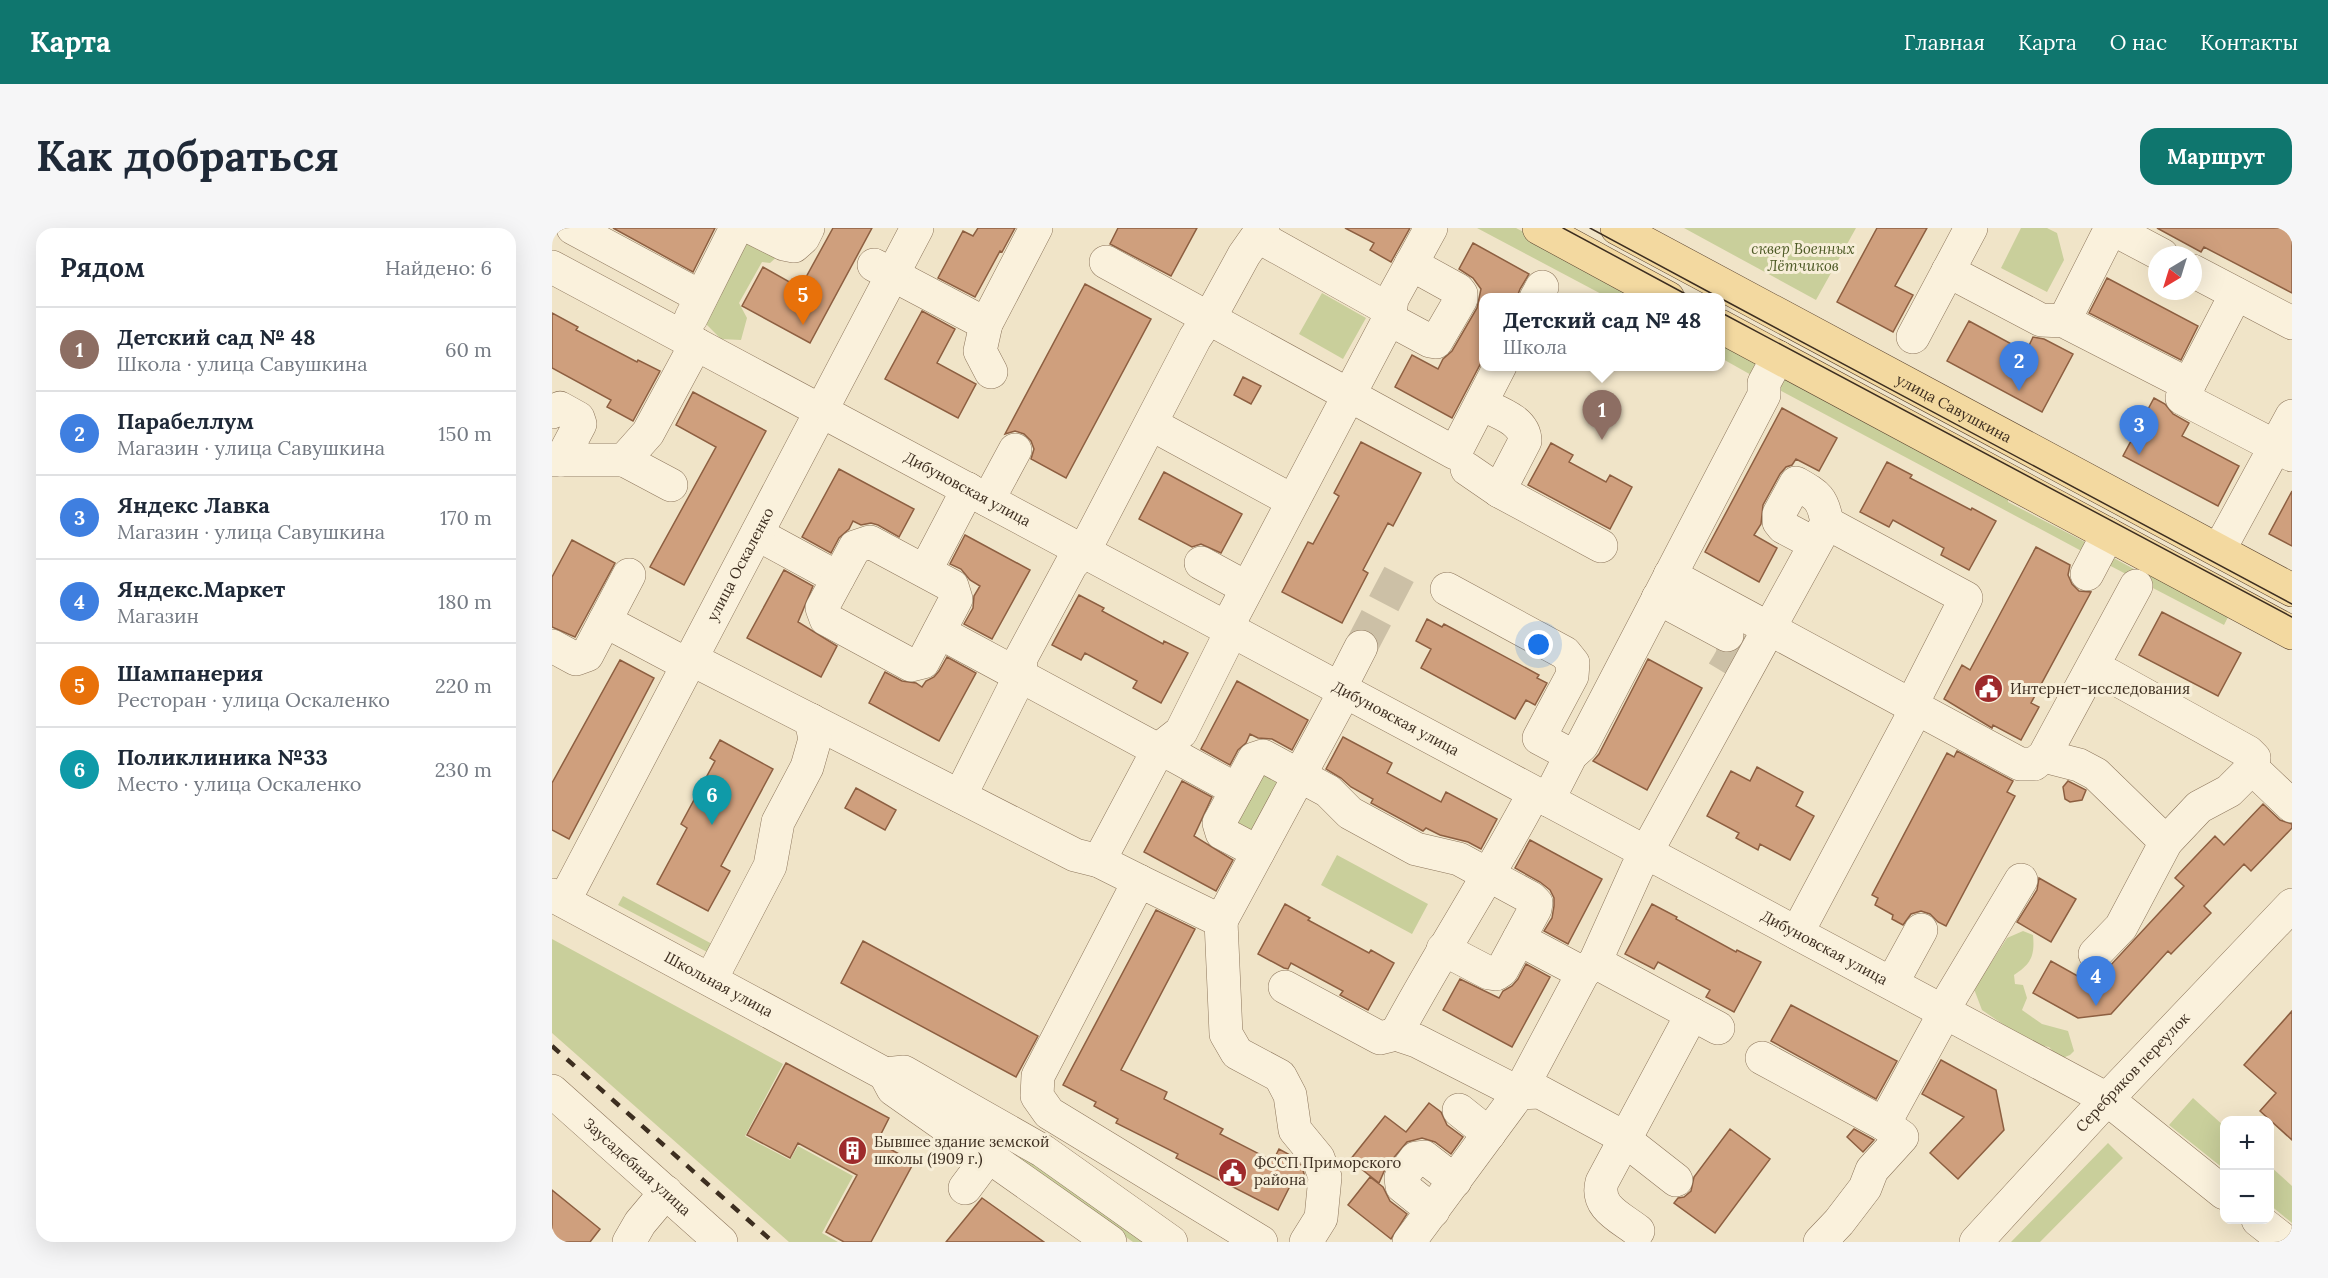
<!DOCTYPE html>
<html lang="ru">
<head>
<meta charset="utf-8">
<style>
	:root { --surface:#fff; --page:#f6f6f7; --text:#1f2937; --muted:#747a83; --line:#e0e1e3; --accent:#0f766e }
	body { margin:0; font-family:Lora,serif; background:var(--page); color:var(--text) }
	.controls { position:absolute; right:18px; bottom:18px; display:grid; overflow:hidden; border-radius:12px; box-shadow:0 6px 24px #0002 }
	.controls button { width:54px; height:54px; display:grid; place-items:center; padding:0; border:0; border-bottom:2px solid var(--line); background:var(--surface); color:var(--text); font:30px sans-serif }
	.compass { position:absolute; left:1596px; top:18px; width:54px; height:54px; border-radius:50%; background:var(--surface); box-shadow:0 6px 24px #0002; rotate:218deg }
	.you { position:absolute; left:987px; top:417px; width:21px; height:21px; margin:-15px; border:4px solid #fff; border-radius:50%; background:#1a73e8; box-shadow:0 0 0 9px #1a73e833 }
	.badge { display:grid; place-items:center; width:39px; height:39px; border-radius:50%; background:var(--accent); color:#fff; font-size:20px; font-weight:700 }
	.pin { position:absolute; translate:-50% -50px; filter:drop-shadow(0 2px 3px #0008) }
	.pin::after { content:''; position:absolute; top:32px; width:21px; height:18px; background:inherit; clip-path:polygon(0 0,100% 0,50% 100%) }
	.popup { position:absolute; left:927px; top:65px; width:246px; height:78px; box-sizing:border-box; display:grid; place-content:center; border-radius:12px; background:var(--surface); filter:drop-shadow(0 2px 4px #0005); font-size:20px; white-space:nowrap; color:var(--muted) }
	.popup b { font-size:22px; color:var(--text) }
	.popup::after { content:''; position:absolute; left:50%; top:100%; margin-left:-12px; border:12px solid transparent; border-top-color:var(--surface) }
	.list { margin:0; padding:0; list-style:none }
	h2 { display:flex; justify-content:space-between; align-items:center; height:78px; margin:0; padding:0 24px; font-size:26px }
	h2 small { font-size:20px; font-weight:400; color:var(--muted) }
	.list li { display:grid; grid-template-columns:39px 1fr auto; gap:18px; align-items:center; box-sizing:border-box; height:84px; padding:0 24px; border-top:2px solid var(--line) }
	.list b { display:block; font-size:22px; white-space:nowrap }
	.list p { margin:0; font-size:20px; white-space:nowrap; color:var(--muted) }
	.list em { font-size:20px; font-style:normal; color:var(--muted) }
	.map { position:relative; flex:none; width:1740px; height:1014px; overflow:hidden; border-radius:18px }
	header { display:flex; align-items:center; gap:36px; box-sizing:border-box; height:84px; padding:0 30px; background:var(--accent); color:#fff }
	header strong { font-size:28px }
	nav { display:flex; gap:33px; margin-inline-start:auto; font-size:21px }
	.intro { display:flex; align-items:center; justify-content:space-between; box-sizing:border-box; height:144px; padding:0 36px }
	h1 { margin:0; font-size:42px }
	.button { padding:15px 27px; border-radius:18px; background:var(--accent); color:#fff; font-size:21px; font-weight:700 }
	main { display:flex; gap:36px; padding:0 36px }
	aside { flex:1; background:var(--surface); border-radius:18px; box-shadow:0 6px 24px #0002 }
	.map>svg:first-child { display:block }
</style>
</head>
<body>
<header>
<strong>Карта</strong>
<nav><a>Главная</a><a>Карта</a><a>О нас</a><a>Контакты</a></nav>
</header>
<div class="intro"><h1>Как добраться</h1><a class="button">Маршрут</a></div>
<main>
<aside>
<h2>Рядом<small>Найдено: 6</small></h2>
<ul class="list">
<li><span class="badge" style="background:#8d6e63">1</span><div><b>Детский сад № 48</b><p>Школа · улица Савушкина</p></div><em>60 m</em></li>
<li><span class="badge" style="background:#3f7fe0">2</span><div><b>Парабеллум</b><p>Магазин · улица Савушкина</p></div><em>150 m</em></li>
<li><span class="badge" style="background:#3f7fe0">3</span><div><b>Яндекс Лавка</b><p>Магазин · улица Савушкина</p></div><em>170 m</em></li>
<li><span class="badge" style="background:#3f7fe0">4</span><div><b>Яндекс.Маркет</b><p>Магазин</p></div><em>180 m</em></li>
<li><span class="badge" style="background:#e8710a">5</span><div><b>Шампанерия</b><p>Ресторан · улица Оскаленко</p></div><em>220 m</em></li>
<li><span class="badge" style="background:#0f9aa8">6</span><div><b>Поликлиника №33</b><p>Место · улица Оскаленко</p></div><em>230 m</em></li>
</ul>
</aside>
<div class="map">
<svg width="1740" height="1014" viewBox="0 0 1740 1014">
	<rect width="100%" height="100%" fill="#f0e4c8"/>
	<path fill="#c9cf9b" d="M925 0H964L1094 69H1055Z
		M1132 0H1304L1264 72Z
		M1469 0H1495L1505 5 1512 32 1495 64 1449 40Z
		M172 9 228 26 218 35 210 34 187 75 195 90 189 112 169 111 150 92Z
		M770 65 814 90 791 131 747 106Z
		M1168 110 1210 132 1201 148 1169 130Z
		M1229 142 1456 263V274L1537 316V327L1220 158Z
		M1558 328 1593 347 1601 340 1679 383 1672 397 1549 333Z
		M702 542 729 556 701 608 676 600Z
		M785 627 876 676 860 706 769 657Z
		M71 668 162 717 157 725 66 677Z
		M1471 703 1481 707C1483 728 1479 736 1462 747L1463 756 1471 757 1475 770 1470 782 1490 796 1516 803 1522 823 1518 827 1508 831 1497 819 1480 816 1430 782 1422 761 1455 710Z
		M0 711 231 836 193 908 238 932 246 918 301 948 270 1005 286 1014H237L0 805Z
		M1641 870 1672 898V941L1617 897Z
		M1556 915 1571 930 1488 1014H1459Z
		M468 925 598 1014H581L467 933 466 927Z
		M1718 938 1740 958V995L1718 977Z"/>
	<path fill="#cf9f7d" stroke="#8d5f41" stroke-width="1.5" d="M61 0H163L141 44Z
		M281 0H320L258 115 190 78 211 39 248 60Z
		M426 0H463L450 24 448 23 423 69 386 50 411 3 421 8Z
		M566 0H645L619 48 558 16Z
		M793 0H858L839 34 818 22 822 15Z
		M1325 0H1375L1343 58 1361 67 1341 104 1285 74Z
		M1605 0H1740V65L1652 19 1649 24Z
		M921 15 977 46 968 61 965 69H932V129L900 190 843 159 860 127 886 141 891 131 900 123 925 80 929 61 921 50 907 41Z
		M1555 50 1646 98 1629 132 1537 85Z
		M533 56 599 91 514 250 479 231 482 221 479 213 472 206 463 203 453 206Z
		M370 83 403 101 385 135 424 156 406 190 333 151Z
		M0 85 26 99 24 102 85 134 86 132 108 143 81 193 55 179 59 172 0 140Z
		M1417 93 1474 124 1481 109 1492 111 1521 126 1490 184 1395 133Z
		M691 149 709 158 699 176 682 167Z
		M141 164 214 203 132 357 98 339 164 219 124 197Z
		M1602 170 1613 176 1621 186 1637 195 1630 208 1687 238 1666 278 1571 228Z
		M1230 180 1285 210 1267 243 1244 231 1240 237 1234 239 1228 246 1211 277 1209 296 1202 307 1225 320 1207 354 1153 324Z
		M809 214 869 245 841 298 836 295 811 342 816 345 790 395 730 364 756 314 761 316 787 268 782 265Z
		M999 215 1021 227 1017 234 1054 254 1058 247 1080 259 1058 301 976 257Z
		M1335 234 1360 247 1358 250 1419 282 1420 280 1444 293 1417 342 1389 327 1392 320 1341 292 1337 299 1308 284Z
		M287 241 362 281 347 309 326 297 319 295 309 297 301 293 297 301 287 310 279 325 250 309Z
		M612 244 690 286 669 325 649 316 640 319 587 291Z
		M1740 263V318L1717 306Z
		M413 307 478 342 440 411 412 396 421 380 422 368 428 358 418 352 409 341 398 336Z
		M20 312 63 335 23 409 0 399V349Z
		M1484 319 1518 337 1516 347 1520 356 1527 363 1539 364 1479 475 1487 479 1469 512 1441 497 1440 500 1392 471 1410 437 1418 442Z
		M232 342 261 358 246 394 285 418 269 449 195 410Z
		M527 367 552 380 550 383 611 416 612 413 636 425 609 475 581 460 585 453 533 425 529 432 500 417Z
		M1610 384 1689 425 1666 468 1587 427Z
		M875 391 890 399 892 396 987 447 985 450 995 455 983 477 974 472 963 491 869 440 879 421 864 413Z
		M395 429 424 445 387 513 317 475 333 444 350 453 364 455 370 459 374 453 382 449 387 443Z
		M1096 431 1150 460 1095 562 1041 533 1047 526Z
		M68 432 102 450 17 611 0 602V555Z
		M685 453 756 492 740 522 720 511 706 510 698 506 694 515 686 522 678 537 649 521Z
		M791 509 840 535 835 545 889 574 894 564 945 591 929 621 916 614 888 607 874 600 871 603 819 575 821 571 799 559 789 550 774 541Z
		M168 512 221 541 169 638 178 643 156 683 105 656 135 600 129 596 163 533 158 530Z
		M1405 523 1461 553 1455 564 1463 568 1394 698 1386 694 1378 686 1369 683 1359 686 1351 697 1340 691 1341 687 1323 677 1326 670 1320 667 1395 525 1402 529Z
		M1205 539 1251 564 1244 578 1262 588 1238 632 1208 616 1206 622 1184 610 1187 605 1155 588 1179 543 1198 553Z
		M630 553 660 569 642 608 681 632 664 663 592 624Z
		M1516 553 1534 562 1530 572 1518 574 1513 571 1511 559Z
		M304 560 344 582 333 602 293 580Z
		M1711 576 1728 592 1740 596V600L1699 643 1692 636 1652 678 1659 685 1619 726 1616 723 1559 786 1526 790 1481 765 1499 733 1538 755 1548 744 1557 739 1632 658 1623 650 1663 608 1672 617Z
		M978 612 1050 651 1016 716 992 703 1000 690 1002 678V670L998 662 988 654 963 640Z
		M1487 650 1524 671 1499 714 1465 694 1485 662Z
		M733 676 758 690 756 692 817 725 819 722 842 735 816 782 788 767 791 763 739 735 736 741 732 740 706 726Z
		M1100 676 1125 689 1124 691 1184 724 1185 722 1209 734 1182 784 1154 769 1158 762 1106 734 1102 741 1073 726Z
		M604 682 643 701 569 842 615 864 612 871 671 901 668 906 721 933 727 921 740 928 750 939 753 949 749 957 741 952 726 982 624 930 626 926 564 895 566 891 542 878 544 874 511 857Z
		M311 713 486 808 464 849 289 755Z
		M974 736 998 749 960 819 891 782 908 751 947 770 951 763 960 758 966 751Z
		M1239 777 1345 833 1324 871 1219 813Z
		M1740 783V912L1708 883 1724 865 1692 837Z
		M1389 832 1444 862 1452 902 1406 951 1378 925 1412 889 1370 866Z
		M234 835 337 890 325 914 362 934 319 1014H292L274 1004 305 947 246 915 238 930 195 907Z
		M877 875 889 884 895 897 911 909 899 926 883 914 870 910 855 914 834 939 827 955 798 932 833 888 854 904Z
		M1178 901 1218 931 1163 1005 1122 975 1126 970 1132 969 1139 963 1142 949Z
		M1302 901 1322 912 1311 924 1295 909Z
		M818 949 831 959 838 973 855 986 839 1011 796 977Z
		M0 962 48 1001 38 1014H0Z
		M430 970 492 1014H394Z"/>
	<g fill="none" stroke-linecap="round" stroke-linejoin="round">
		<path stroke="#ccc0a6" stroke-width="33" stroke-dasharray="33 16" stroke-linecap="butt" d="M809 419 852 337
			M1171 444C1180 429 1186 423 1175 407"/>
		<defs>
			<g id="minor">
				<path d="M21 0 149 69"/>
				<path d="M200 0 232 16 242 18 251 10 256 0"/>
				<path d="M707 9 838 82"/>
				<path d="M554 34 903 225 948 138"/>
				<path d="M322 37 434 96"/>
				<path id="s1" d="M0 39 1555 871 1672 965"/>
				<path d="M1396 43 1489 92 1512 93 1637 157"/>
				<path d="M1641 43 1740 95"/>
				<path d="M1684 66 1630 170 1740 227"/>
				<path d="M984 70 990 59"/>
				<path d="M139 90 184 0"/>
				<path d="M837 91 878 113 884 114 909 71V66L906 62 859 36"/>
				<path d="M1512 93 1559 0 1610 27"/>
				<path d="M1361 109 1419 0"/>
				<path d="M439 144 428 123 434 96 484 0"/>
				<path d="M929 176C945 184 973 192 973 213L947 263"/>
				<path d="M0 184 8 180 26 190 28 196 9 232"/>
				<path d="M599 196 741 273"/>
				<path d="M0 232H72L96 205 144 116"/>
				<path d="M72 232 119 257"/>
				<path d="M915 241 947 263 1049 318"/>
				<path d="M436 272 463 222"/>
				<path d="M205 306 286 350"/>
				<path d="M318 314 400 358 404 371 371 434 359 437 274 391 270 380 303 319Z"/>
				<path d="M1667 322 1740 188"/>
				<path d="M649 335 695 360"/>
				<path d="M373 343 416 261"/>
				<path d="M1535 346 1556 306"/>
				<path d="M1118 347 1468 536H1482L1492 528 1584 358"/>
				<path d="M895 361 1013 425 1021 435 1020 448 987 510 1019 527"/>
				<path d="M1106 370 1175 407"/>
				<path d="M53 393 136 437"/>
				<path d="M675 399 837 91 840 71 879 0"/>
				<path d="M387 404 606 522 623 528 685 562"/>
				<path d="M0 418 24 431 35 427 77 347"/>
				<path d="M139 431 523 627 547 633 587 653"/>
				<path d="M788 460 809 419"/>
				<path d="M1492 528 1527 537 1544 546 1614 614"/>
				<path d="M1700 540 1740 578"/>
				<path d="M408 568 468 448 469 430 519 337 532 323 643 110 663 80 692 27 711 0"/>
				<path d="M996 572 1019 527 1030 517 1212 167V155L1226 129"/>
				<path d="M706 624 670 605 667 595 702 531 711 528 776 563 798 585 864 621 907 631 979 670 984 675 983 681 950 742 944 746 937 745 891 721"/>
				<path d="M547 633 606 522 629 504 680 402"/>
				<path id="s2" d="M0 667 333 846 341 861 558 1014"/>
				<path id="s3" d="M12 673 365 0"/>
				<path d="M669 693 793 463"/>
				<path d="M1245 705 1361 487 1363 470 1414 370 1275 295"/>
				<path d="M967 711 1031 745"/>
				<path d="M1543 726 1569 699 1614 614 1647 579 1677 563 1700 540 1702 530 1696 524 1557 447"/>
				<path d="M1043 734 1166 800"/>
				<path d="M159 751 218 638 226 594 255 539 263 511 259 492"/>
				<path d="M1340 755 1369 702"/>
				<path d="M733 759 828 810 844 806 865 813 967 865 988 864 1064 905 1124 952"/>
				<path d="M1391 782 1469 652"/>
				<path d="M844 806C888 724 939 647 982 565"/>
				<path d="M1210 830 1332 896 1393 784"/>
				<path d="M333 846 352 844 491 923 619 1014"/>
				<path id="s4" d="M0 863 169 1014"/>
				<path d="M907 882 937 906"/>
				<path d="M413 960 437 928"/>
				<path d="M881 983 850 958 849 950 864 930 872 929 903 953"/>
				<path d="M1706 992 1734 1014"/>
				<path d="M1086 1003C1068 989 1043 979 1050 954L1140 786"/>
				<path d="M77 1014 88 995 114 964"/>
				<path d="M709 1014 497 885 485 868 486 848 587 653 669 693 674 806 685 825 728 848 738 867 743 902 766 930 773 949 769 990 754 1014"/>
				<path d="M857 1014 967 865 1031 745 1043 734 1085 641 1275 295C1271 270 1265 267 1244 255L1227 286V294L1231 299 1263 316"/>
				<path d="M1268 1014 1287 994 1313 960 1320 942 1350 909 1332 896"/>
				<path id="s5" d="M1424 1014 1555 871 1740 677"/>
			</g>
			<g id="major">
				<path d="M987 0 1116 70"/>
				<path id="s6" d="M1065 0 1740 362"/>
				<path d="M1168 98 1740 405"/>
			</g>
		</defs>
		<use href="#minor" stroke="#8d765c" stroke-width="34"/>
		<use href="#major" stroke="#5b4430" stroke-width="34"/>
		<use href="#minor" stroke="#faf1dc" stroke-width="33"/>
		<use href="#major" stroke="#f3d9a0" stroke-width="33"/>
		<path stroke="#3d2e20" stroke-width="1.5" d="M1011 0 1141 70
			M1038 0 1168 70
			M1168 70 1740 376
			M1168 84 1740 389"/>
		<path stroke="#3d2e20" stroke-width="4.5" stroke-dasharray="10 10" stroke-linecap="butt" d="M0 818 221 1014"/>
	</g>
	<defs>
		<symbol id="civic-disc" viewBox="-11 -11 22 22"><circle r="9.5" fill="#9e2a2b" stroke="#f7eed8"/><path d="M-.6-6.5H3V-4.5H.6V-3L4-1V1h2V6H-6V1h2V-1L-.6-3ZM-1.2 2.5V6h2.4V2.5Z" fill="#fff"/></symbol>
		<symbol id="building-disc" viewBox="-11 -11 22 22"><circle r="9.5" fill="#9e2a2b" stroke="#f7eed8"/><path d="M-4-6H4V6H1V3H-1V6H-4ZM-2.5-4.3h1.7v1.8h-1.7ZM.8-4.3h1.7v1.8H.8ZM-2.5-1h1.7V.8h-1.7ZM.8-1h1.7V.8H.8Z" fill="#fff"/></symbol>
	</defs>
	<g fill-rule="evenodd">
		<use href="#civic-disc" x="1420" y="444" width="33" height="33"/>
		<use href="#building-disc" x="284" y="906" width="33" height="33"/>
		<use href="#civic-disc" x="664" y="928" width="33" height="33"/>
	</g>
	<g text-anchor="middle" stroke-width="6" stroke-linejoin="round" paint-order="stroke">
		<g font-size="15" font-style="italic" fill="#4d5a26" stroke="#f7eed8">
			<text x="1251" y="26">сквер Военных<tspan x="1251" dy="17">Лётчиков</tspan></text>
		</g>
		<g font-size="15" fill="#3d2e20" stroke="#f7eed8">
			<text dy="5" stroke="none"><textPath href="#s6" startOffset="382">улица Савушкина</textPath></text>
			<text dy="5" stroke="none"><textPath href="#s1" startOffset="471">Дибуновская улица</textPath></text>
			<text dy="5" stroke="none"><textPath href="#s3" startOffset="380">улица Оскаленко</textPath></text>
			<text dy="5" stroke="none"><textPath href="#s1" startOffset="957">Дибуновская улица</textPath></text>
			<text dy="5" stroke="none"><textPath href="#s1" startOffset="1443">Дибуновская улица</textPath></text>
			<text dy="5" stroke="none"><textPath href="#s2" startOffset="189">Школьная улица</textPath></text>
			<text dy="5" stroke="none"><textPath href="#s5" startOffset="231">Серебряков переулок</textPath></text>
			<text dy="5" stroke="none"><textPath href="#s4" startOffset="114">Заусадебная улица</textPath></text>
		</g>
		<g font-size="15" fill="#3d2e20" stroke="#f7eed8" text-anchor="start">
			<text x="1458" y="466">Интернет-исследования</text>
			<text x="322" y="919">Бывшее здание земской<tspan x="322" dy="17">школы (1909 г.)</tspan></text>
			<text x="702" y="940">ФССП Приморского<tspan x="702" dy="17">района</tspan></text>
		</g>
	</g>
</svg>
<div class="controls">
<button>+</button>
<button>−</button>
</div>
<svg class="compass" viewBox="-18 -18 36 36"><path d="M0-13l5 13h-10z" fill="#e53935"/><path d="M0 13l5-13h-10z" fill="#747a83"/></svg>
<div class="you"></div>
<div class="pin badge" style="left:1050px;top:212px;background:#8d6e63">1</div>
<div class="popup"><b>Детский сад № 48</b>Школа</div>
<div class="pin badge" style="left:1467px;top:163px;background:#3f7fe0">2</div>
<div class="pin badge" style="left:1587px;top:227px;background:#3f7fe0">3</div>
<div class="pin badge" style="left:1544px;top:778px;background:#3f7fe0">4</div>
<div class="pin badge" style="left:251px;top:97px;background:#e8710a">5</div>
<div class="pin badge" style="left:160px;top:597px;background:#0f9aa8">6</div>
</div>
</main>
</body>
</html>
